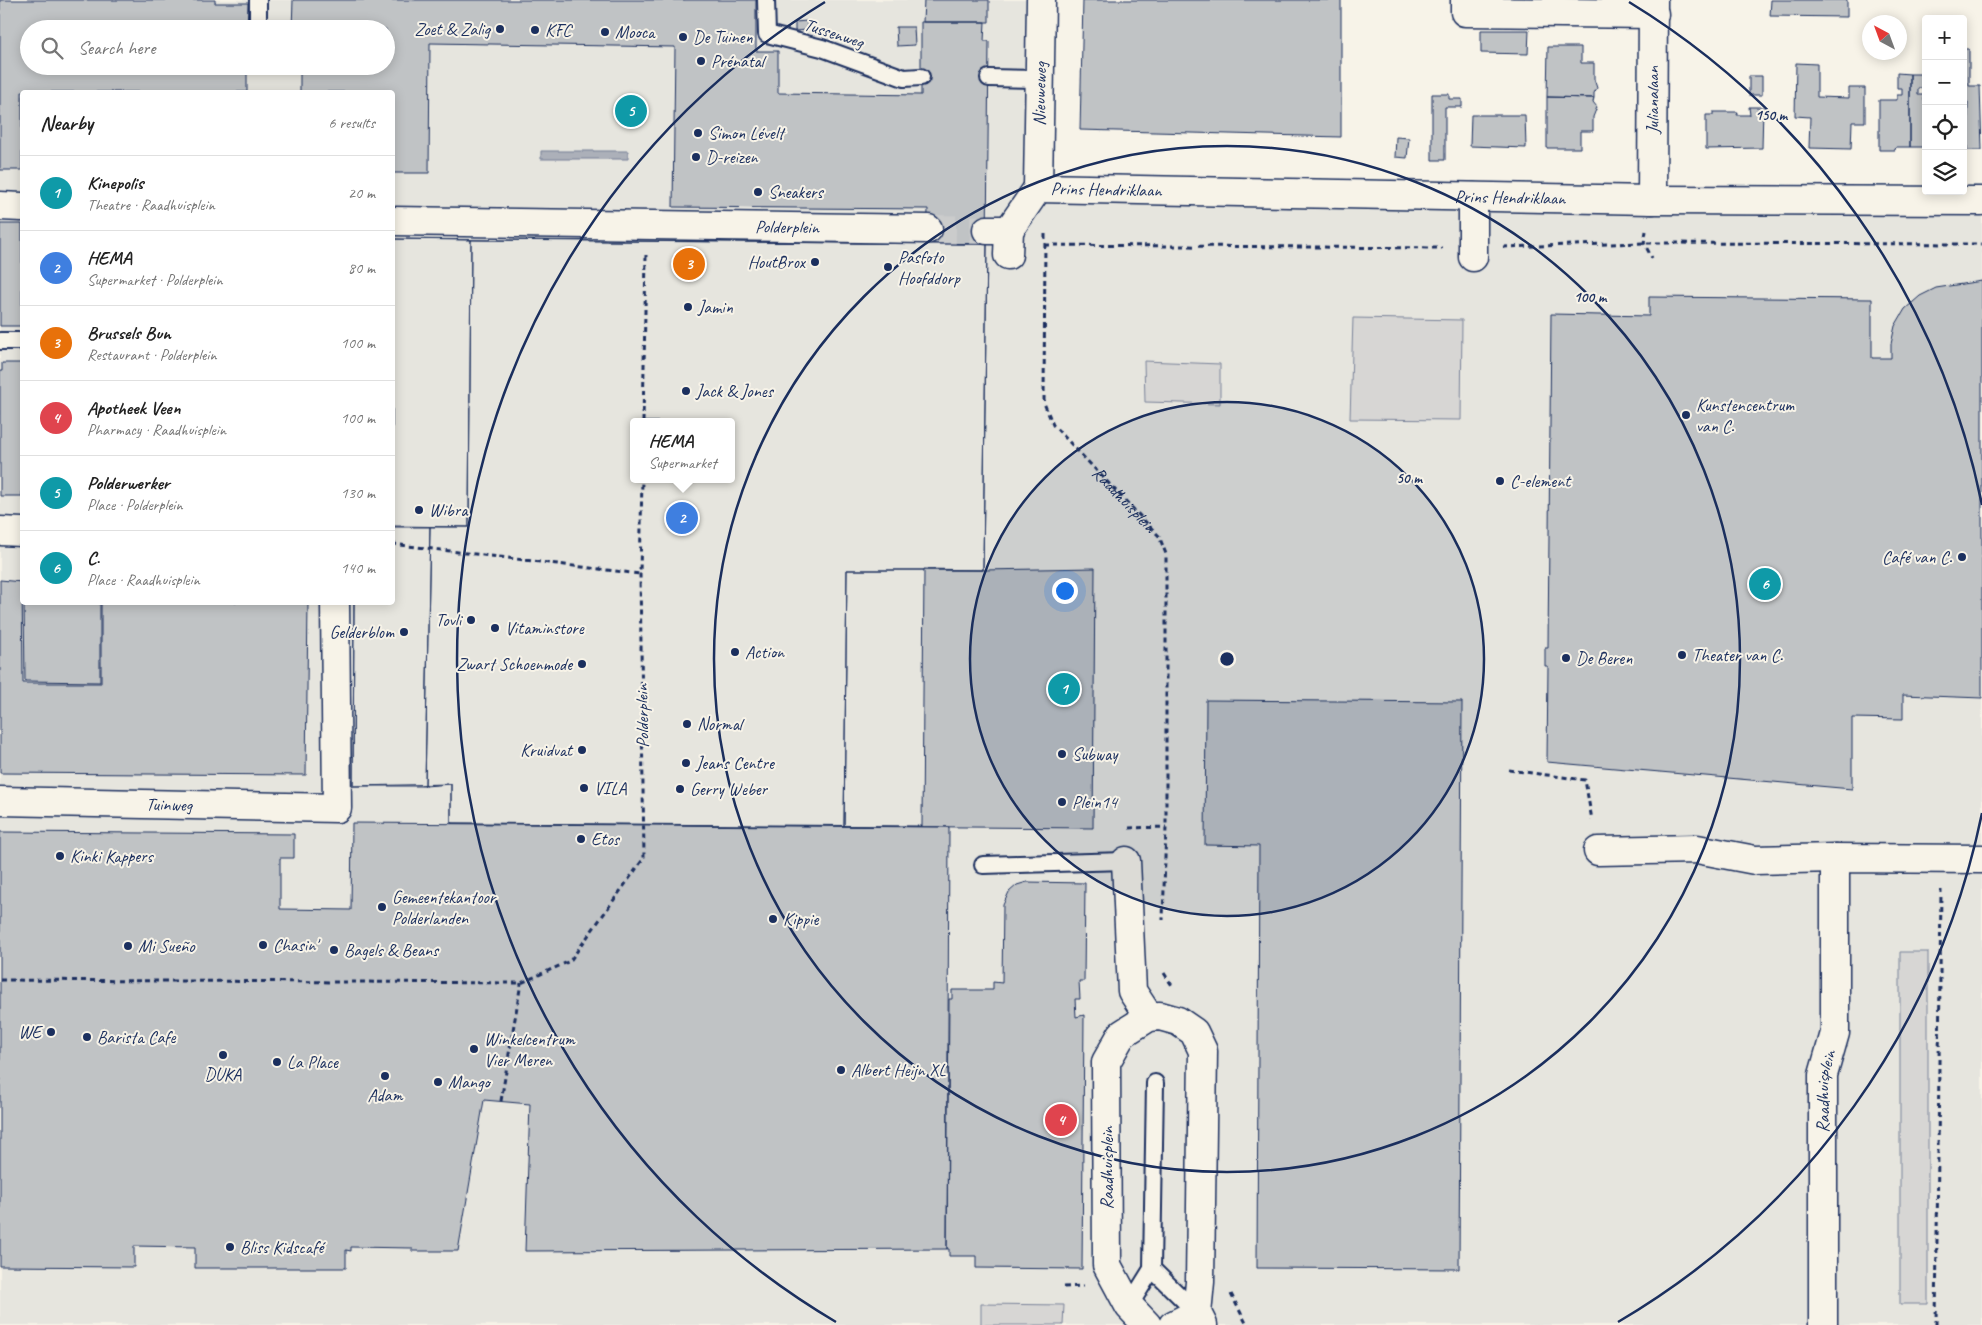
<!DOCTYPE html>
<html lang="en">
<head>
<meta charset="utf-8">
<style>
	:root { --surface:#fff; --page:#f6f6f6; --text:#222; --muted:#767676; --line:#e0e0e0; --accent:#0b8043 }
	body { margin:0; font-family:Caveat,sans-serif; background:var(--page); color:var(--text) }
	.controls { position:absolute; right:15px; top:15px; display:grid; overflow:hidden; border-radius:5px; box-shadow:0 2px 12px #0003 }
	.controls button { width:45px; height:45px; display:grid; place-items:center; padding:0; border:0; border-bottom:1px solid var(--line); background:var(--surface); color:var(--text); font:25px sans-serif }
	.compass { position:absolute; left:1862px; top:15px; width:45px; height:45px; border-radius:50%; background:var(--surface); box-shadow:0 2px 12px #0003; rotate:319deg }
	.you { position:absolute; left:1064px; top:590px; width:18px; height:18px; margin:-12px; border:4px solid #fff; border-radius:50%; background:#1a73e8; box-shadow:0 0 0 8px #1a73e833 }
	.badge { display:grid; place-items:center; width:32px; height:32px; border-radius:50%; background:var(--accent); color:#fff; font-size:16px; font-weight:700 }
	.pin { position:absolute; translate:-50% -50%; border:2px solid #fff; box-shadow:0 1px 5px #0006 }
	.popup { position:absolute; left:630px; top:418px; width:105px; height:65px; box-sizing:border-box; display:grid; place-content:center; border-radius:5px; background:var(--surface); filter:drop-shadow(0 1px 4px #0005); font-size:16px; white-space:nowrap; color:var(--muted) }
	.popup b { font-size:19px; color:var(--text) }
	.popup::after { content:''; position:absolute; left:50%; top:100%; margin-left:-10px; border:10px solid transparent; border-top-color:var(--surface) }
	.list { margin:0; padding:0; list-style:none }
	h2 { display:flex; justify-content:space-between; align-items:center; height:65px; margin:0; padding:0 20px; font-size:21px }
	h2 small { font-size:16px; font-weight:400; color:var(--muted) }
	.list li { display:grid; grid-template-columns:32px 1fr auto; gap:15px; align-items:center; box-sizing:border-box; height:75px; padding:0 20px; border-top:1px solid var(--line) }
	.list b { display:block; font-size:19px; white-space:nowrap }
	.list p { margin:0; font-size:16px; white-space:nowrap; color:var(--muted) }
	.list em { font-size:16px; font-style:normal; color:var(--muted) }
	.icon { flex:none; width:28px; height:28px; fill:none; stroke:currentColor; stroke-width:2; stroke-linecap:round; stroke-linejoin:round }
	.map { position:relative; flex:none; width:1982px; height:1325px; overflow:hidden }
	.search { position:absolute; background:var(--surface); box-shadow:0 2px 12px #0003; left:20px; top:20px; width:375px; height:55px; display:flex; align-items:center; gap:12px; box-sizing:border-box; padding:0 18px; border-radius:28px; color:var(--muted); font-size:19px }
	.panel { position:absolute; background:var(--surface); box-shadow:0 2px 12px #0003; left:20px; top:90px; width:375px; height:515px; border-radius:5px }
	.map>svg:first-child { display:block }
</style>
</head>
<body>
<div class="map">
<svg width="1982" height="1325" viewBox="0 0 1982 1325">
	<rect width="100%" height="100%" fill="#f7f3e8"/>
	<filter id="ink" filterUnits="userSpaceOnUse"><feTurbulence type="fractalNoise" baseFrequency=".02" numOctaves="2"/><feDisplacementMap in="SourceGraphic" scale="10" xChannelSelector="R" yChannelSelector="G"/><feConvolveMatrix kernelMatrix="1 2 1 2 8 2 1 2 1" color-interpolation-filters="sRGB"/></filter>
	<g filter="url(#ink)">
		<path fill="#e6e5de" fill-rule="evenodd" d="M0 0H1035L1037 190 1982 198V1325H0ZM29 29H386V66H29ZM22 92H392V602H22ZM633 422H731V479H633Z"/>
		<path fill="#d7d6d4" stroke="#798299" d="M1353 318 1462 320 1461 420 1350 419Z
			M1144 361 1220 364V404L1145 402Z
			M1900 952H1928V1304H1900Z
			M981 1304 1064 1305 1063 1325H981Z"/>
		<path fill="#acb0b9" stroke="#727c95" d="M541 151H628V159H541Z"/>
		<path fill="#c0c3c5" stroke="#1b2f5e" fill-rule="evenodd" d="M0 0H215V3H248L247 29H29V66H247V92H22V170H0Z
			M293 0H756V51H778V93L921 95V22H985L984 41H989L987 244H927L928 209 673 207 675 47 430 43 429 173H392V92H300V66H386V29H292Z
			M924 0H989V22H923Z
			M1083 0H1341V137L1080 130Z
			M1771 0H1847V17L1770 16Z
			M807 21V30L795 31V22Z
			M896 27H914L915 45 897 46Z
			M1481 30H1529L1528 54 1481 53Z
			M1548 47H1581V63H1594V79L1597 88 1594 93V98L1547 97Z
			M1963 49H1969V86H1980L1982 150H1967L1968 102H1963Z
			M1796 63 1817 64V97L1849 98V88H1865V122H1852L1851 149 1809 148 1810 117 1795 116Z
			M1897 73 1910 74V147H1896L1895 150H1879V100H1897V95H1902V88H1897Z
			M1910 74H1923L1924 88H1918V95H1924V101L1926 100V151H1923L1924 147H1910Z
			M1749 76H1762V95H1749Z
			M1432 94H1449V99H1462V107H1445V160H1432Z
			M1547 97 1594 98 1593 102 1597 107 1593 117V131H1580V148H1547Z
			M1749 107H1763L1762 148 1706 149V115H1713V112H1738L1737 115H1750Z
			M1471 115H1525L1526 148 1470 146Z
			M1396 137 1409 138 1407 158 1395 157Z
			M0 224H22V326H0Z
			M392 239 987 244 983 570H847L844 826 451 823V784L353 786 354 602H392ZM633 422H731V479H633Z
			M392 239 471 240 469 527 392 526Z
			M471 240 987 244 983 570 924 569 922 826 451 823V784L425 786 430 527H469ZM633 422H731V479H633Z
			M1982 281V698L1903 695V719L1852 718V789L1547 762 1548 666H1545V648H1548L1551 314 1649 316V297L1872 299V358H1891V344L1895 326 1905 309 1920 296 1936 288Z
			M2 363H22V496H0V371H2Z
			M392 527H430L425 786H353L354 602H392Z
			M1095 568 1093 828 844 826 847 570H983Z
			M0 580 22 582 23 683H101V602H308L306 775 0 773Z
			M24 602H100V682L25 681Z
			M1206 700 1462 702 1459 1269 1257 1268 1259 846 1205 845Z
			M352 823 949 827 947 1249 525 1251 530 1104 484 1100 458 1251H412V1248L351 1247V1251L346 1250V1268H195V1247L134 1246V1267L0 1266V832L294 834V858H280V909L351 910Z
			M1027 882 1085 883 1084 981H1079L1080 999H1075L1076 1017 1084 1015 1082 1269 976 1268V1256H949V1249H947L949 999H952V990H993V982L1002 983 1003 905 1009 892 1017 885Z"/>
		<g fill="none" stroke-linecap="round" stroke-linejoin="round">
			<path stroke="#cbcccc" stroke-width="28" stroke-dasharray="28 14" stroke-linecap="butt" d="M928 229 987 230"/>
			<defs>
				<path id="lane" d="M766 0 767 34 822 48 904 78 921 77
					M258 29V0
					M989 78 1039 79
					M0 341H22
					M983 865 1126 861
					M1152 1269 1197 1313
					M1129 1306 1152 1269 1155 1083"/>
				<g id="street">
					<path d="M1465 0V12L1654 14"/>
					<path id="s2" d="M1038 188 1652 200 1982 201"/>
					<path id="s3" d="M1038 188 1041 0"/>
					<path id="s4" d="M1652 200 1653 0"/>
					<path d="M0 206 22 207"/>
					<path id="s5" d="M392 221 928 229"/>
					<path d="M987 230H1009L1008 255"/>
					<path d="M1009 230 1038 188"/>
					<path d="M1473 257V197"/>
					<path d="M0 531 22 532"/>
					<path id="s6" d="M0 801 337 808 335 602"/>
					<path d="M1598 851 1697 849 1755 860 1835 858 1982 859"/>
					<path d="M1126 861 1132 991 1149 1017"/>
					<path d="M1147 1325 1129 1306 1107 1265 1106 1062 1122 1034 1149 1017 1160 1016 1178 1021 1194 1032 1203 1051 1200 1282 1197 1313 1203 1325"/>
					<path d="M1173 1325 1197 1313"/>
					<path id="s7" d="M1823 1325V1075L1835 1033V858"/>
				</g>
			</defs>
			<use href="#lane" stroke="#1b2f5e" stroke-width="20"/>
			<use href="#street" stroke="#1b2f5e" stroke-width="31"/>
			<g stroke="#1b2f5e" stroke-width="3" stroke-dasharray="5 4" stroke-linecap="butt">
				<path d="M1646 231 1644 243 1652 258"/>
				<path id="s1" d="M1045 234 1044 403 1053 425 1159 536 1166 554V827L1163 920"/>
				<path d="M1045 245 1442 248"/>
				<path d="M1503 247 1644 243 1982 244"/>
				<path d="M643 422 646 255"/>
				<path d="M392 544 640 574"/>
				<path d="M1509 770 1585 780 1592 820"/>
				<path d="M1129 828 1166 827"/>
				<path d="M1164 973 1173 987"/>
				<path d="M0 980 521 983 570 961 644 858 640 574 642 479"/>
				<path d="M501 1101 521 983"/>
				<path d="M1064 1287 1084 1286"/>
				<path d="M1231 1294 1247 1325"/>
				<path d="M1936 1325 1941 890"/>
			</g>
			<use href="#lane" stroke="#f7f3e8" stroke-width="16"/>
			<use href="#street" stroke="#f7f3e8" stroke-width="28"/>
		</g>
	</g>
	<circle cx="1227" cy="659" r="257" fill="#1b2f5e" fill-opacity=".12"/>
	<g fill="none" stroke="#1b2f5e" stroke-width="2.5">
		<circle cx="1227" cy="659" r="257"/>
		<circle cx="1227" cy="659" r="513"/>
		<path d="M1982 813A770 770 0 0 1 1618 1322M836 1322A770 770 0 0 1 825 2M1629 2A770 770 0 0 1 1982 505"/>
	</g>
	<g fill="#1b2f5e" stroke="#f7f3e8" stroke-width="2">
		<circle cx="500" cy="29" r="5"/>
		<circle cx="535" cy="30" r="5"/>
		<circle cx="605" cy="32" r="5"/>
		<circle cx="683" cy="37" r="5"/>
		<circle cx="701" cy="61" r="5"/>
		<circle cx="698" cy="133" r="5"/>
		<circle cx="696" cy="157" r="5"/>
		<circle cx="758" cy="192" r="5"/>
		<circle cx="815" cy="262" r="5"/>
		<circle cx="888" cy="267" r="5"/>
		<circle cx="688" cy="307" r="5"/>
		<circle cx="686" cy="391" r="5"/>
		<circle cx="1686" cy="415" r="5"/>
		<circle cx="1500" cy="481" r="5"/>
		<circle cx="419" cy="510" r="5"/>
		<circle cx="1962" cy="557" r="5"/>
		<circle cx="471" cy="620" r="5"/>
		<circle cx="495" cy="628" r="5"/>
		<circle cx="404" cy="632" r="5"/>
		<circle cx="735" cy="652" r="5"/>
		<circle cx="1682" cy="655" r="5"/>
		<circle cx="1566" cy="658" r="5"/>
		<circle cx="582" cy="664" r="5"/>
		<circle cx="687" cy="724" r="5"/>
		<circle cx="582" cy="750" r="5"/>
		<circle cx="1062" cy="754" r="5"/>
		<circle cx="686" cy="763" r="5"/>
		<circle cx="584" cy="788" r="5"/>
		<circle cx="680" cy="789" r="5"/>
		<circle cx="1062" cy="802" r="5"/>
		<circle cx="581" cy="839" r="5"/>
		<circle cx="60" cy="856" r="5"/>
		<circle cx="382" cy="907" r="5"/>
		<circle cx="773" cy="919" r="5"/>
		<circle cx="263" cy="945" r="5"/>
		<circle cx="128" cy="946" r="5"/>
		<circle cx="334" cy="950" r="5"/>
		<circle cx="51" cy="1032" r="5"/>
		<circle cx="87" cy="1037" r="5"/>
		<circle cx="474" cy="1049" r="5"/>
		<circle cx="223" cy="1055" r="5"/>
		<circle cx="277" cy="1062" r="5"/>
		<circle cx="841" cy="1070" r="5"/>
		<circle cx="385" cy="1076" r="5"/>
		<circle cx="438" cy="1082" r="5"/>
		<circle cx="230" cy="1247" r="5"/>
	</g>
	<g text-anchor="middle" stroke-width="4" stroke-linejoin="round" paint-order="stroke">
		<g font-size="18" fill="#1b2f5e" stroke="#f7f3e8" text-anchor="start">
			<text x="490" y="35" text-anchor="end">Zoet &amp; Zalig</text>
			<text x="545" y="36">KFC</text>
			<text x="615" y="38">Mooca</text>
			<text x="693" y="43">De Tuinen</text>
			<text x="711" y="67">Prénatal</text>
			<text x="708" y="139">Simon Lévelt</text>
			<text x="706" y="163">D-reizen</text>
			<text x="768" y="198">Sneakers</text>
			<text x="898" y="263">Pasfoto<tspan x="898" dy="21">Hoofddorp</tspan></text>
			<text x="805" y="268" text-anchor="end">HoutBrox</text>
			<text x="698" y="313">Jamin</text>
			<text x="696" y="397">Jack &amp; Jones</text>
			<text x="1696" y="411">Kunstencentrum<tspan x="1696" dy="21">van C.</tspan></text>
			<text x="1510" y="487">C-element</text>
			<text x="429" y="516">Wibra</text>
			<text x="1952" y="563" text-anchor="end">Café van C.</text>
			<text x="461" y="626" text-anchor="end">Tovli</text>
			<text x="505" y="634">Vitaminstore</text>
			<text x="394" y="638" text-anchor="end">Gelderblom</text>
			<text x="745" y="658">Action</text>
			<text x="1692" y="661">Theater van C.</text>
			<text x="1576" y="664">De Beren</text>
			<text x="572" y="670" text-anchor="end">Zwart Schoenmode</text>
			<text x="697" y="730">Normal</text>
			<text x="572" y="756" text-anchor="end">Kruidvat</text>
			<text x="1072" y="760">Subway</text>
			<text x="696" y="769">Jeans Centre</text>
			<text x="594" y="794">VILA</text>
			<text x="690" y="795">Gerry Weber</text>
			<text x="1072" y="808">Plein14</text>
			<text x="591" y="845">Etos</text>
			<text x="70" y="862">Kinki Kappers</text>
			<text x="392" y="903">Gemeentekantoor<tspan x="392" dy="21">Polderlanden</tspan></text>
			<text x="783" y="925">Kippie</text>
			<text x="273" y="951">Chasin'</text>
			<text x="138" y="952">Mi Sueño</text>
			<text x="344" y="956">Bagels &amp; Beans</text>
			<text x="41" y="1038" text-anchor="end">WE</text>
			<text x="97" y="1043">Barista Cafe</text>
			<text x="484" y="1045">Winkelcentrum<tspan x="484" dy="21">Vier Meren</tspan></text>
			<text x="287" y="1068">La Place</text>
			<text x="851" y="1076">Albert Heijn XL</text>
			<text x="223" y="1080" text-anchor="middle">DUKA</text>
			<text x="448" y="1088">Mango</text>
			<text x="385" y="1101" text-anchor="middle">Adam</text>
			<text x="240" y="1253">Bliss Kidscafé</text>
		</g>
		<g font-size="18" fill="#1b2f5e" stroke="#f7f3e8">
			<text transform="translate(834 33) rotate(18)" y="6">Tussenweg</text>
			<text dy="6" stroke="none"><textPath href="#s3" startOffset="94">Nieuweweg</textPath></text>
			<text dy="6" stroke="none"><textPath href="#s4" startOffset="100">Julianalaan</textPath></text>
			<text dy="6" stroke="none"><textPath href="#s2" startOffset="68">Prins Hendriklaan</textPath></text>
			<text dy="6" stroke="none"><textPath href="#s2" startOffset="472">Prins Hendriklaan</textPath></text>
			<text dy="6" stroke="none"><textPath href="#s5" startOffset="395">Polderplein</textPath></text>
			<text dy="6" stroke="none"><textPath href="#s1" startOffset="296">Raadhuisplein</textPath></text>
			<text transform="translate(642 716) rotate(-91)" y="6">Polderplein</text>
			<text dy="6" stroke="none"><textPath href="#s6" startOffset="169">Tuinweg</textPath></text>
			<text dy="6" stroke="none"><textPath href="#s7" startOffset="234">Raadhuisplein</textPath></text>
			<text transform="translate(1107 1168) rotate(-90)" y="6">Raadhuisplein</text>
		</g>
	</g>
	<circle cx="1227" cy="659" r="8" fill="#1b2f5e" stroke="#f7f3e8" stroke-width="2.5"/>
	<g font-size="15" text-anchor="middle" font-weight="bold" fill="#1b2f5e" stroke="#f7f3e8" stroke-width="4" stroke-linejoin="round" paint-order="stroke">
		<text x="1771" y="120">150 m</text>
		<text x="1590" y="302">100 m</text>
		<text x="1409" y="483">50 m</text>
	</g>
</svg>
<div class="controls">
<button>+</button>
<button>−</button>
<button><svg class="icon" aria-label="locate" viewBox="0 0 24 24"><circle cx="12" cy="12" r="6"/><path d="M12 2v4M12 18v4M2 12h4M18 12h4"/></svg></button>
<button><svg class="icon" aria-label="layers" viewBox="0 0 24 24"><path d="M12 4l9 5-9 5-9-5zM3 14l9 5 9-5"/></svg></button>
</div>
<svg class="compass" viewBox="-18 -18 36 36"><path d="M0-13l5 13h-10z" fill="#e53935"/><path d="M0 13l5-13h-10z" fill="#767676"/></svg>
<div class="you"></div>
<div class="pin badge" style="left:1064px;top:689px;background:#0f9aa8">1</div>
<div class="pin badge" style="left:682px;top:518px;background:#3f7fe0">2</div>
<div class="popup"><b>HEMA</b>Supermarket</div>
<div class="pin badge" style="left:689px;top:264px;background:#e8710a">3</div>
<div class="pin badge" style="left:1061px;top:1120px;background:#e0444e">4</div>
<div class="pin badge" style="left:631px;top:111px;background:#0f9aa8">5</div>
<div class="pin badge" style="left:1765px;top:584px;background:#0f9aa8">6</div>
<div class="search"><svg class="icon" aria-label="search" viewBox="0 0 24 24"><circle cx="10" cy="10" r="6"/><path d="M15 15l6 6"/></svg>Search here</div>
<section class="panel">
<h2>Nearby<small>6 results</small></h2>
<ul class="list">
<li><span class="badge" style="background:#0f9aa8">1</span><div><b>Kinepolis</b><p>Theatre · Raadhuisplein</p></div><em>20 m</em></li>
<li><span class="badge" style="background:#3f7fe0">2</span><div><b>HEMA</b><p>Supermarket · Polderplein</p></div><em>80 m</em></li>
<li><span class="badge" style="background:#e8710a">3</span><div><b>Brussels Bun</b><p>Restaurant · Polderplein</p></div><em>100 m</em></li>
<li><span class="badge" style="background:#e0444e">4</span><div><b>Apotheek Veen</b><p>Pharmacy · Raadhuisplein</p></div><em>100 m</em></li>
<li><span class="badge" style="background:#0f9aa8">5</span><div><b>Polderwerker</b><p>Place · Polderplein</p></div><em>130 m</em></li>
<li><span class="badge" style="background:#0f9aa8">6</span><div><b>C.</b><p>Place · Raadhuisplein</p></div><em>140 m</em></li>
</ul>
</section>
</div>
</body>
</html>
